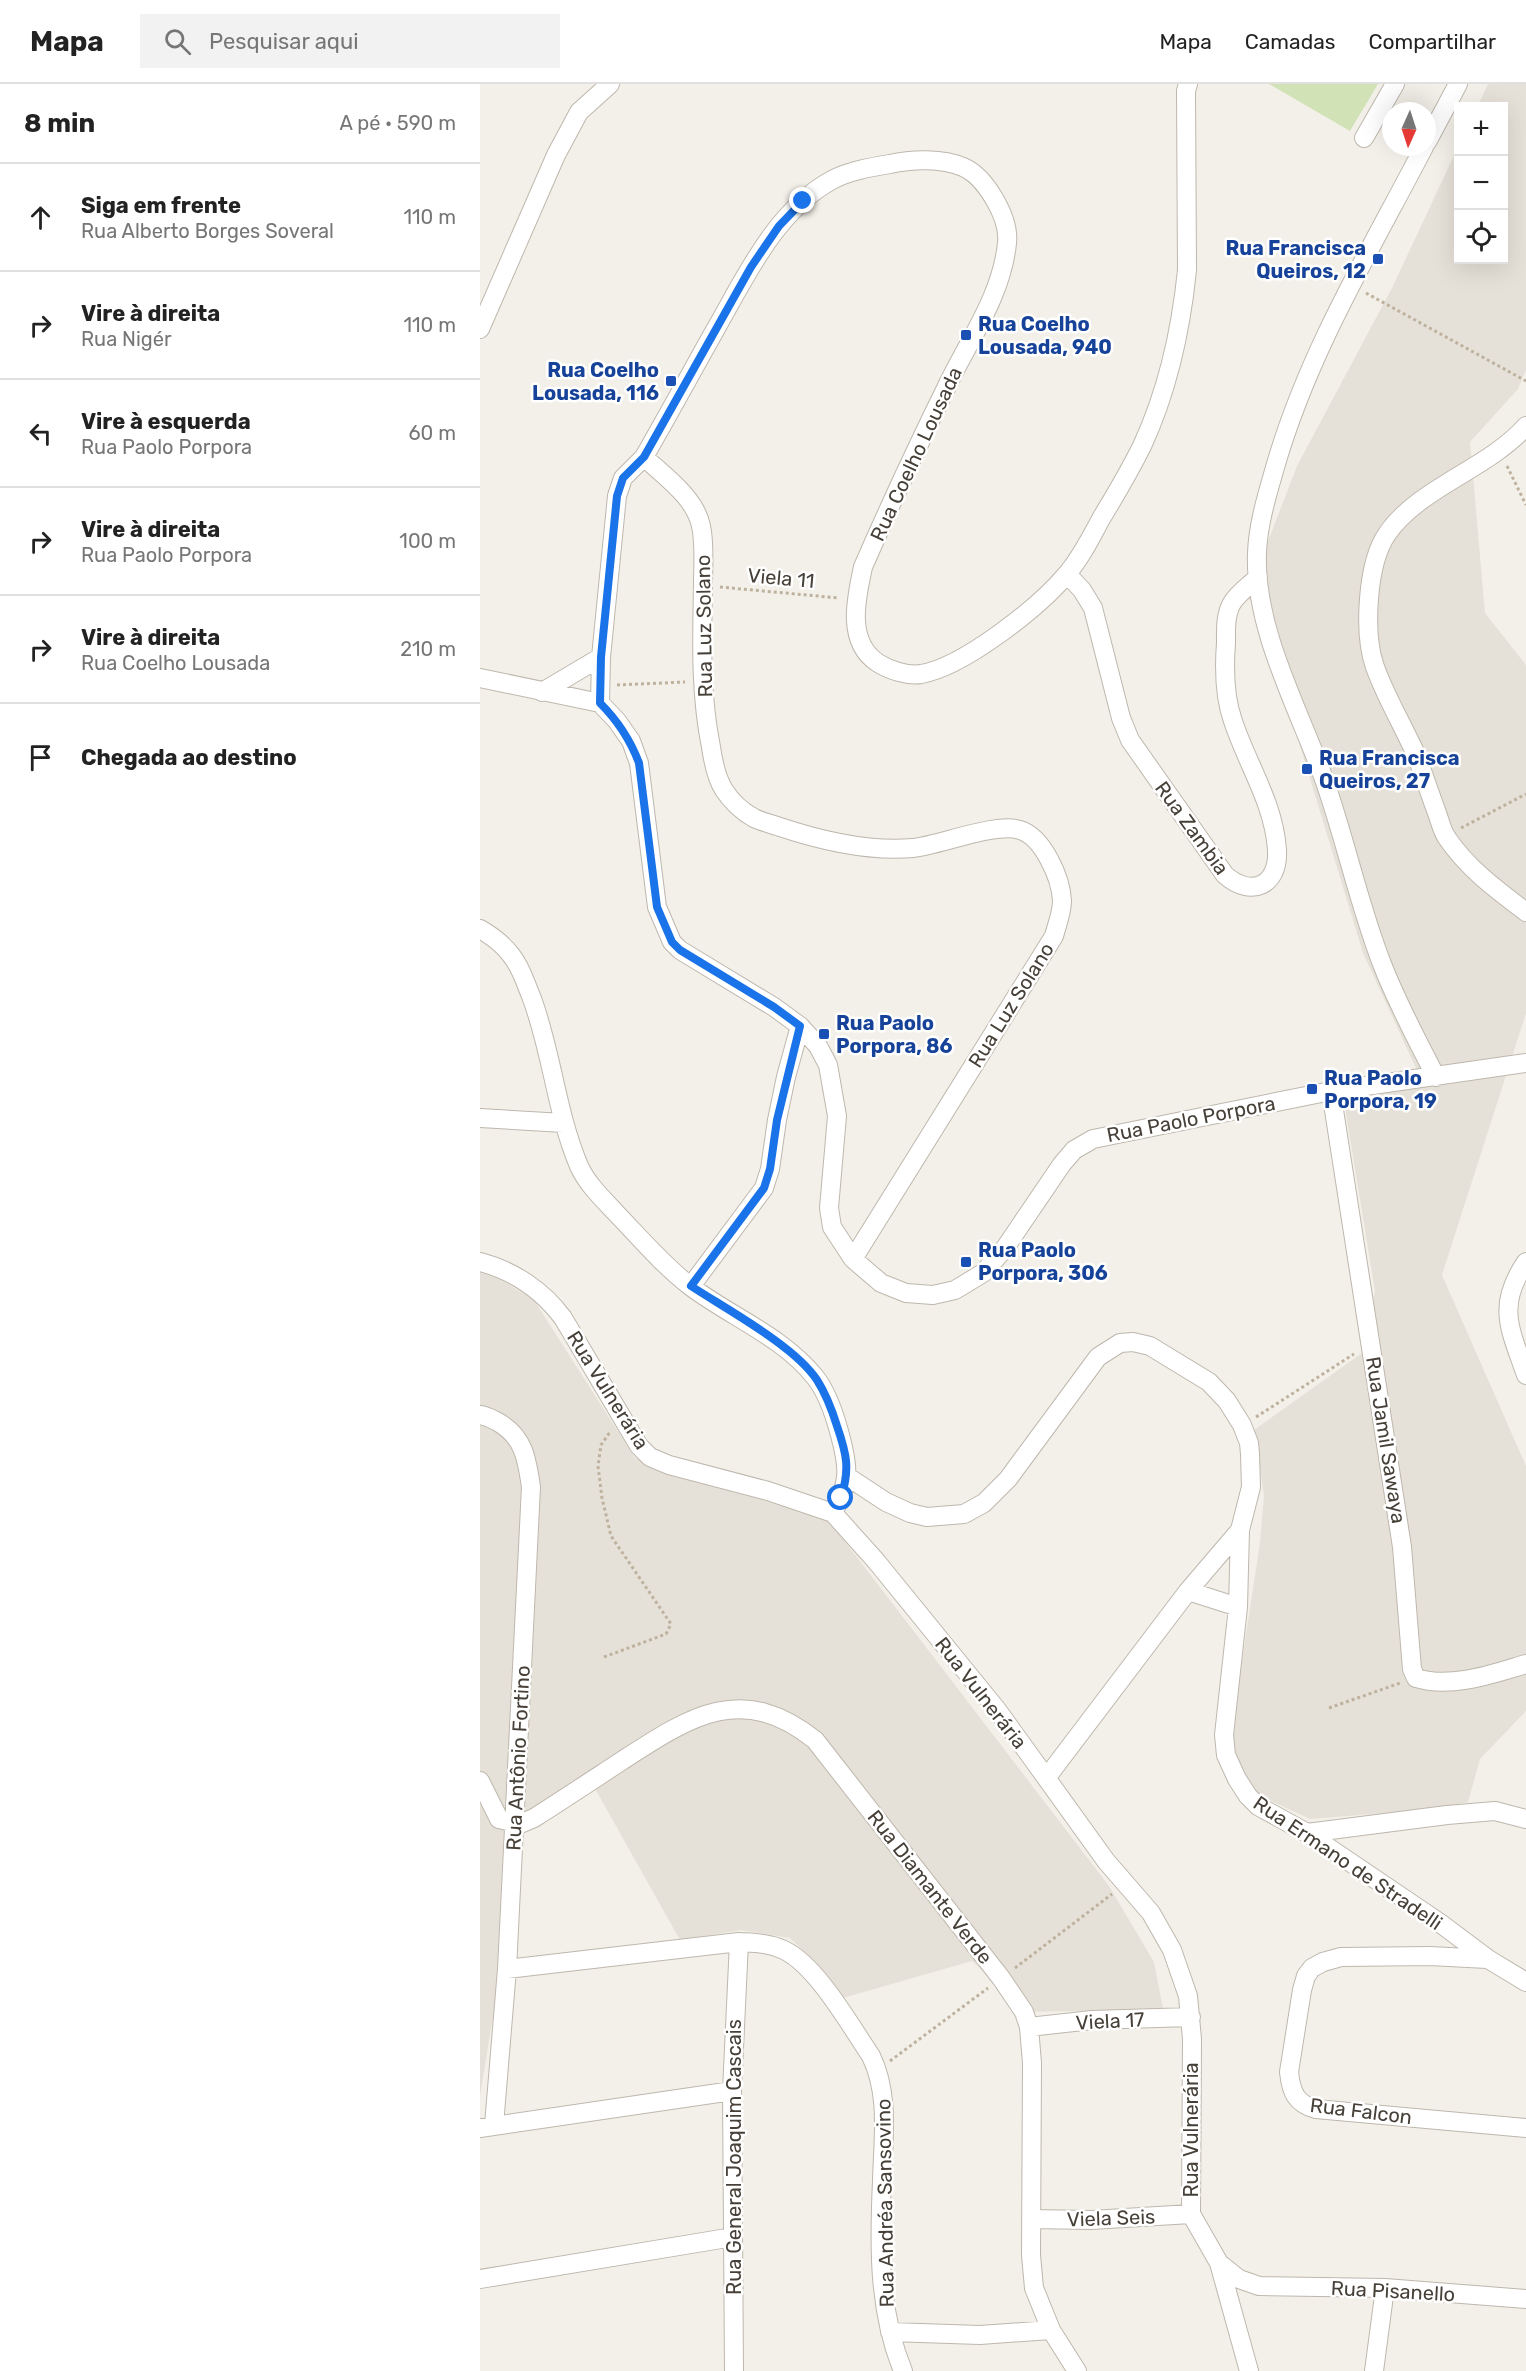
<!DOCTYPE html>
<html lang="pt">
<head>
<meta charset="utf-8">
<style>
	:root { --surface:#fff; --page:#f2f2f2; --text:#222; --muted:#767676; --line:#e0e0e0 }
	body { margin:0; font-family:Rubik,sans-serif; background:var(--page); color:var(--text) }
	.controls { position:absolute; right:18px; top:18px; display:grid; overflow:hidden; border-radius:0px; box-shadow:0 6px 24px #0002 }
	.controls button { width:54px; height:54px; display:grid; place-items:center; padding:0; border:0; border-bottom:2px solid var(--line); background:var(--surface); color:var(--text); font:30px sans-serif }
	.compass { position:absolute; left:902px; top:18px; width:54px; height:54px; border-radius:50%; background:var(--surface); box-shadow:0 6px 24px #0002; rotate:183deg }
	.stop { position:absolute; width:18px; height:18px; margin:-14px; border:4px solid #1a73e8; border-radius:50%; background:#fff }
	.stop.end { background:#1a73e8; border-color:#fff; box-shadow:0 2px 6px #0008 }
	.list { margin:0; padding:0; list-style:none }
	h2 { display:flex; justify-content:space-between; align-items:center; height:78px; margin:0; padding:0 24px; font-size:26px }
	h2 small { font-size:20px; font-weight:400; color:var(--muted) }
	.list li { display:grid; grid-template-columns:39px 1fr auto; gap:18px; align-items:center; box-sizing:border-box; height:108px; padding:0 24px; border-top:2px solid var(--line) }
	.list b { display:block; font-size:22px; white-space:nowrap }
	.list p { margin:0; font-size:20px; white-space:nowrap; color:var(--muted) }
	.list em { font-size:20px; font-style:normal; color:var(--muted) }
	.icon { flex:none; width:33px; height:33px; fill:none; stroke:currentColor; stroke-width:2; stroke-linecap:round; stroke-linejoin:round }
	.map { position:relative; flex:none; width:1046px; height:2287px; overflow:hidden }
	header { display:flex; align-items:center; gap:36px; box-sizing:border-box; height:84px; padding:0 30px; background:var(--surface); border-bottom:2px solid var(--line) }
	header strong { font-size:28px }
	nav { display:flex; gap:33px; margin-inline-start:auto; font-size:21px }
	.search { width:420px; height:54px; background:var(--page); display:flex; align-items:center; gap:15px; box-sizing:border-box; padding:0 21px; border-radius:0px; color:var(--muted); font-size:22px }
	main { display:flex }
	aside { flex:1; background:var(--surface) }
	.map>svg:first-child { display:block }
</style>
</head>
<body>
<header>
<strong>Mapa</strong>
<div class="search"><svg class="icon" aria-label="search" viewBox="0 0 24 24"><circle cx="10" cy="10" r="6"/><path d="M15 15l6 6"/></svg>Pesquisar aqui</div>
<nav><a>Mapa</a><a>Camadas</a><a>Compartilhar</a></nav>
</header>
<main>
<aside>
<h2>8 min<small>A pé · 590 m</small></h2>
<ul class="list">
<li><svg class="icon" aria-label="ahead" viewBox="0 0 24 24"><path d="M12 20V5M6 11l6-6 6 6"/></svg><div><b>Siga em frente</b><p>Rua Alberto Borges Soveral</p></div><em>110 m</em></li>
<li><svg class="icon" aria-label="right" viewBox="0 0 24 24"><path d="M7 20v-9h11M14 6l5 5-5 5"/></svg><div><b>Vire à direita</b><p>Rua Nigér</p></div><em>110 m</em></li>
<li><svg class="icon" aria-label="left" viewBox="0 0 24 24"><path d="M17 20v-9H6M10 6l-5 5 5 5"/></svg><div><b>Vire à esquerda</b><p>Rua Paolo Porpora</p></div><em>60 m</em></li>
<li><svg class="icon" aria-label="right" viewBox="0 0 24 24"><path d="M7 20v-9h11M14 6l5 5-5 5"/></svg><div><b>Vire à direita</b><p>Rua Paolo Porpora</p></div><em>100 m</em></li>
<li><svg class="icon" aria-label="right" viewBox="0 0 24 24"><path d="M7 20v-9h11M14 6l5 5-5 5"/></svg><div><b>Vire à direita</b><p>Rua Coelho Lousada</p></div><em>210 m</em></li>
<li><svg class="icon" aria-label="arrive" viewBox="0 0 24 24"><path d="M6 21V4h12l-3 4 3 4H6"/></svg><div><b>Chegada ao destino</b></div></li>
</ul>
</aside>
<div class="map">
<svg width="1046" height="2287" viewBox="0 0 1046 2287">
	<rect width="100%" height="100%" fill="#f3f0e9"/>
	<path fill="#e6e1d8" d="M1008 0H1046V286L1038 305 990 358 1005 529 1046 581V929L962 1191 1046 1382V1627L1000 1675 988 1718 955 1725 830 1735 774 1709 749 1661 780 1459 784 1411 774 1346 882 1269 895 1207 865 1024 941 995 883 869 777 520 766 514 817 382 912 204 978 63V176H1024V22H998Z
		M0 1183 54 1216 155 1374 350 1438 629 1802 674 1878 683 1925 548 1928 492 1877 363 1914 336 1880 310 1854 261 1846 200 1856 113 1701 43 1748 0 2012Z"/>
	<path fill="#d1e3b6" d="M789 0H898L870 47Z"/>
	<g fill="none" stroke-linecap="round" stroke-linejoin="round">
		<defs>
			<path id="minor" d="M884 54 915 0
				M947 58 978 0
				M944 63C890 167 829 267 796 380 788 408 778 439 777 469 774 546 820 627 845 698 866 758 879 821 902 880 917 919 937 956 956 993
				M0 245 76 71 99 28 130 0
				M1046 342C1008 385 938 404 907 450 887 479 883 549 895 583 906 614 924 643 937 673 944 692 950 710 957 729 960 737 962 747 967 754 988 785 1017 806 1046 828
				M164 373C184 392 215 413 221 442 225 460 223 482 223 501 222 555 220 609 231 663 233 677 237 695 244 706 251 717 263 728 274 734 282 738 292 740 300 743 342 757 388 768 433 764 460 761 517 738 540 746 563 753 581 794 582 817 582 828 577 841 574 852L373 1175
				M587 490 602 506 613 524 641 634 650 656 745 791C771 814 799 802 797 766 794 719 767 680 753 637 744 612 744 585 746 559 746 547 745 531 752 519 758 509 770 501 778 493
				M0 594 120 619 137 637 151 657 159 679 177 823 192 858 200 866 294 923 320 942 338 962 348 981 357 1032 349 1124 352 1143 373 1175 401 1199 426 1209 453 1211 475 1206 503 1189 525 1164 582 1080 594 1066 613 1055 851 1007 1046 979
				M62 608 121 573
				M120 619 121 573 137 412 143 394 164 373C188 331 211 289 234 248 265 194 295 127 352 96 368 87 392 83 410 80 432 75 462 74 483 83 505 92 530 134 527 159 522 210 491 253 469 298 439 359 410 421 383 483 376 515 366 558 398 579 409 586 427 592 441 590 483 583 558 524 586 491 601 474 611 453 622 433 636 410 650 386 662 362 687 308 701 246 707 186L706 7 708 0
				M0 845C12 852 23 860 31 871 41 883 45 898 51 912 72 967 76 1028 99 1082 107 1100 123 1115 136 1129 160 1154 183 1181 210 1202 251 1233 302 1252 335 1293 347 1308 355 1332 360 1351 369 1384 370 1398 353 1429
				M851 1007 922 1463 932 1585 936 1594C971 1605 1012 1590 1046 1580
				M0 1034 84 1039
				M0 1178C34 1187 63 1207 83 1234L159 1362 170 1373 189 1381 288 1407 353 1429 396 1477 518 1627 626 1777 671 1829 692 1866 708 1912 712 1955 711 2130 739 2179 759 2195 779 2202 905 2204 1046 2215
				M1046 1178C1016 1222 1030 1245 1046 1291
				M211 1202 284 1104 290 1085 297 1036 306 993 320 942
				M0 1331C7 1332 12 1335 18 1338 44 1353 47 1375 51 1403L27 1885 14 2041
				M368 1393 406 1418 430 1429 447 1433 484 1430 504 1419 528 1395 618 1273 640 1259 653 1258 670 1262 729 1298 747 1317 762 1341 769 1359 770 1370 771 1403 760 1446 708 1507 567 1693
				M760 1446 758 1523 744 1651 746 1671 757 1695 768 1712 778 1722 827 1749 960 1839 1008 1875 1046 1898
				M708 1507 758 1523
				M0 1697 19 1735 40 1740 54 1734C84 1715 114 1695 143 1676 211 1632 262 1598 335 1656L521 1894 544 1928 549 1943 552 1979 551 2171 554 2204 571 2246 597 2287
				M827 1749 967 1731 1015 1727 1046 1735
				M1007 1875 950 1872 861 1873 843 1878 832 1884 826 1892 822 1906 809 1988C811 2008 816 2020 836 2025L1046 2044
				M27 1885 259 1858C274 1859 289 1859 304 1866 337 1882 370 1941 391 1972 410 2011 403 2055 402 2097 399 2161 398 2227 423 2287
				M549 1943 612 1936 711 1933
				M0 2044 252 2007
				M551 2135 611 2136 711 2130
				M739 2179 769 2287
				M0 2195 253 2153
				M410 2248 500 2251 571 2246
				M254 2287 252 2007 259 1858
				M894 2287 905 2204"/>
		</defs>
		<use href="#minor" stroke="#beb7ad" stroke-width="20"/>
		<path stroke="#beb29f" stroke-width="3" stroke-dasharray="3 3" stroke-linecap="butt" d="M886 209 1046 297
			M1027 382 1046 421
			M240 503 359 514
			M137 601 205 598
			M981 744 1046 710
			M776 1333 874 1270
			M124 1573 186 1550 191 1540 131 1452 122 1414 118 1382 121 1361 130 1348
			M849 1624 920 1599
			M535 1884 632 1810
			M410 1977 508 1904"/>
		<use href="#minor" stroke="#fff" stroke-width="18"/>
	</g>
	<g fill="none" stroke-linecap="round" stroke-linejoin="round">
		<path stroke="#1a73e8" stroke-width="8" d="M323 117 299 142 271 183 164 373 143 394 137 412 121 573 120 619C138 637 150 655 159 679L177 823 192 858 200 866 294 923 320 942 297 1036 290 1085 284 1104 211 1202C246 1225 315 1262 337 1296 346 1310 352 1326 357 1342 367 1371 370 1385 361 1414"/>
	</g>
	<g fill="#1a4fb4" stroke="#fff" stroke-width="2">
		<rect x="892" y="169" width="12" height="12" rx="3"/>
		<rect x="480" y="245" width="12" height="12" rx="3"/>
		<rect x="185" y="291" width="12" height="12" rx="3"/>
		<rect x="821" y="679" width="12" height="12" rx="3"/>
		<rect x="338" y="944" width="12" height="12" rx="3"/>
		<rect x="826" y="999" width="12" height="12" rx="3"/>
		<rect x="480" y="1172" width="12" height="12" rx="3"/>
	</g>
	<g text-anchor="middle" stroke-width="5" stroke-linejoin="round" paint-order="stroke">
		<g font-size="20" font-weight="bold" fill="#164399" stroke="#fff" text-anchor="start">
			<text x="886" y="171" text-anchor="end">Rua Francisca<tspan x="886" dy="23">Queiros, 12</tspan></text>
			<text x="498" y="247">Rua Coelho<tspan x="498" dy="23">Lousada, 940</tspan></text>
			<text x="179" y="293" text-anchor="end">Rua Coelho<tspan x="179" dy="23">Lousada, 116</tspan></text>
			<text x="839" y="681">Rua Francisca<tspan x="839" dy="23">Queiros, 27</tspan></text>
			<text x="356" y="946">Rua Paolo<tspan x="356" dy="23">Porpora, 86</tspan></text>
			<text x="844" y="1001">Rua Paolo<tspan x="844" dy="23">Porpora, 19</tspan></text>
			<text x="498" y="1173">Rua Paolo<tspan x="498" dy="23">Porpora, 306</tspan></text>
		</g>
		<g font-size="20" fill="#464038" stroke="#fff">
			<text transform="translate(436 370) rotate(-65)" y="7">Rua Coelho Lousada</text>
			<text transform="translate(301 494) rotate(5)" y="7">Viela 11</text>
			<text transform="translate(224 542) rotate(-91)" y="7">Rua Luz Solano</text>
			<text transform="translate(712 744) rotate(54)" y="7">Rua Zambia</text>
			<text transform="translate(531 921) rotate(-58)" y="7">Rua Luz Solano</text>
			<text transform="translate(711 1035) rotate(-11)" y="7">Rua Paolo Porpora</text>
			<text transform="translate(128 1306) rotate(58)" y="7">Rua Vulnerária</text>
			<text transform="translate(906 1356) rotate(81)" y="7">Rua Jamil Sawaya</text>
			<text transform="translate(501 1609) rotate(52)" y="7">Rua Vulnerária</text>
			<text transform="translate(38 1674) rotate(-87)" y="7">Rua Antônio Fortino</text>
			<text transform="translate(868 1779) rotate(34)" y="7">Rua Ermano de Stradelli</text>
			<text transform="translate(450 1803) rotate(52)" y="7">Rua Diamante Verde</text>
			<text transform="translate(630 1937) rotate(-3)" y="7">Viela 17</text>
			<text transform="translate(881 2027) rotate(7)" y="7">Rua Falcon</text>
			<text transform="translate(711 2046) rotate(-90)" y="7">Rua Vulnerária</text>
			<text transform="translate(254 2073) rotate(-90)" y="7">Rua General Joaquim Cascais</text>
			<text transform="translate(405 2119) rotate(-91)" y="7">Rua Andréa Sansovino</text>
			<text transform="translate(631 2134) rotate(-2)" y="7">Viela Seis</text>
			<text transform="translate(913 2207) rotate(3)" y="7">Rua Pisanello</text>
		</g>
	</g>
</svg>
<div class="controls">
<button>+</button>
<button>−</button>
<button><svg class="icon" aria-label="locate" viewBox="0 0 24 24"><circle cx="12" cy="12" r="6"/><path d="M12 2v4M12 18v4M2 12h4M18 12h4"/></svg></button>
</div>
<svg class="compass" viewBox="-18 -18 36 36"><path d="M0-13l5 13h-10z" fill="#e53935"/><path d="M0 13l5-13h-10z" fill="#767676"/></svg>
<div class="stop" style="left:361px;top:1414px"></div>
<div class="stop end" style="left:323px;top:117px"></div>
</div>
</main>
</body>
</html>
